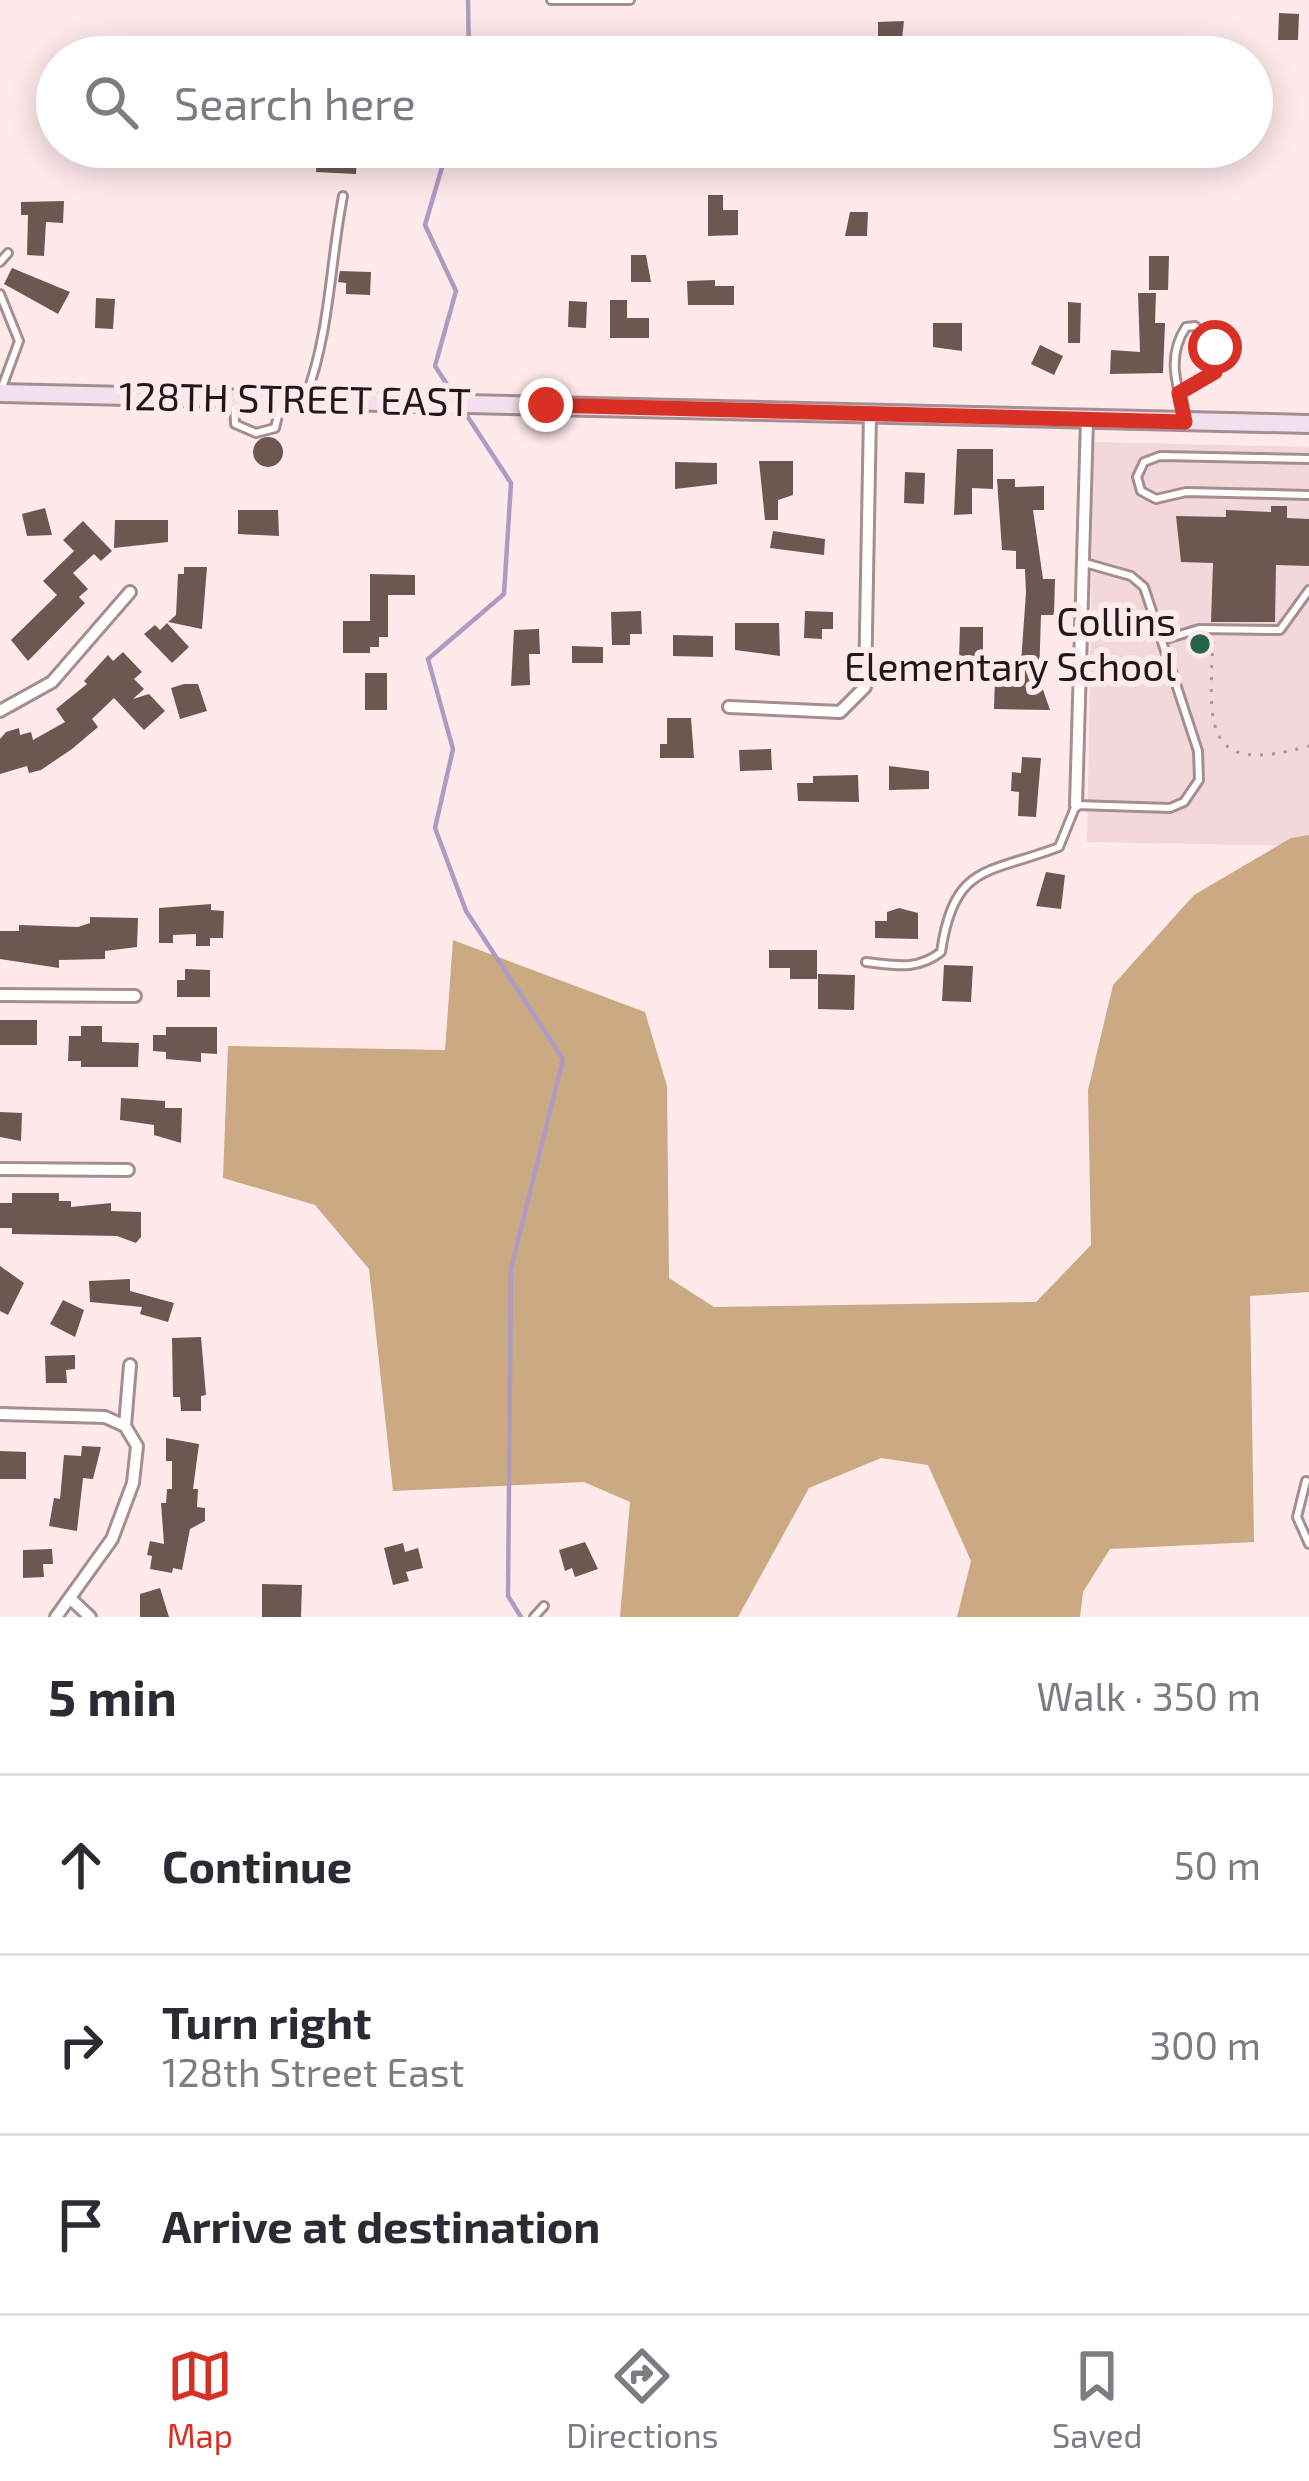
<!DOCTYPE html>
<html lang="en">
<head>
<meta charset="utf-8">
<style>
	:root { --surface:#fff; --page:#f7f7f7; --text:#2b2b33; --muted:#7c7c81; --line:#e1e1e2; --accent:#d93025 }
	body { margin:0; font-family:"Exo 2",sans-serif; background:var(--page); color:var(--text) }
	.stop { position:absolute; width:36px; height:36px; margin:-27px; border:9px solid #d93025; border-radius:50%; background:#fff }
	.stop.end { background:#d93025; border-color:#fff; box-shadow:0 3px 12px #0008 }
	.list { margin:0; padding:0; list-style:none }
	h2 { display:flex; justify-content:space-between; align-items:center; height:156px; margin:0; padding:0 48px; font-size:51px }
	h2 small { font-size:39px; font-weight:400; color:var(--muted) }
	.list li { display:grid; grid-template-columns:78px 1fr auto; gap:36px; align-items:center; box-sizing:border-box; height:180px; padding:0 48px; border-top:3px solid var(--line) }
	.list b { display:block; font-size:45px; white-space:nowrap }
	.list p { margin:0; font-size:39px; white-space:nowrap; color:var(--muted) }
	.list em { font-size:39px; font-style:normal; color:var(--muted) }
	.icon { flex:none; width:66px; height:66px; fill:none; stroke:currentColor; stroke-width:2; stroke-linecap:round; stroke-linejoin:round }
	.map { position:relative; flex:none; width:1309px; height:1617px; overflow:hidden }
	.search { position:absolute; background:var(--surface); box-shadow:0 6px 30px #0003; left:36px; right:36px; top:36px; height:132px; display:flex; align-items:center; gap:30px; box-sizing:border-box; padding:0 42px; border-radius:66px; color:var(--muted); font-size:45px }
	.sheet { height:696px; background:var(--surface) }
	nav { display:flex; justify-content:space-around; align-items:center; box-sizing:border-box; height:168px; border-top:3px solid var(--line); background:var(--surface); font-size:33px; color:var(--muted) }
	nav a { display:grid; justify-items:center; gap:6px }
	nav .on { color:var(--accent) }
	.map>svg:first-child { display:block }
</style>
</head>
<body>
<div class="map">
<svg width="1309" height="1617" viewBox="0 0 1309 1617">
	<rect width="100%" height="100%" fill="#fee9eb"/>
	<path fill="#f3d8db" d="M1094 442 1309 447V846L1087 842Z"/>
	<path fill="#caa983" d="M1309 835V1292L1250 1296 1254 1542 1110 1549 1083 1592 1080 1617H957L971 1561 928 1465 881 1458 809 1488 738 1617H620L630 1502 584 1482 393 1491 369 1269 315 1205 223 1178 228 1046 445 1050 453 940 645 1012 667 1086 669 1278 714 1307 1036 1302 1091 1245 1088 1090 1113 985 1194 895 1291 838Z"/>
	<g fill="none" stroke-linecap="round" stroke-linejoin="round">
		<path stroke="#af9ac4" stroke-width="4.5" d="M468 0 469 57
			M448 147 425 225 456 291 435 366 456 398
			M462 408 511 483 504 594 428 659 453 749 435 828 466 911 563 1059 511 1269 508 1596 521 1617"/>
	</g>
	<path fill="#6c5851" d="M1279 13 1299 14 1298 40H1278Z
		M904 21 900 57H878V22Z
		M317 147H357L356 174 316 172Z
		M462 147H503L507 163 467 166Z
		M708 195H723V210H738V235L708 236Z
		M64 201 63 223 46 222 44 256 27 255 28 215H21V202Z
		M850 212H868L867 236H845Z
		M631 255H646L651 282H631Z
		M1149 256H1169L1168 290H1149Z
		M12 268 70 292 58 314 4 284Z
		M340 271 371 272 370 295 346 294V283L338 282Z
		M715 280V286H734V305H688L687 281Z
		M1138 293H1156L1155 323H1165L1163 373 1110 374 1111 350 1140 352Z
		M96 298 115 299 113 329 95 328Z
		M610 300H627V318H649V338H610Z
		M569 301 587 302 586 328 568 327Z
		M1068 302 1081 303 1080 343H1068Z
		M933 323H962V351L933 347Z
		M1040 345 1063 356 1054 375 1031 364Z
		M253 452a15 15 0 1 1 30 0a15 15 0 1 1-30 0Z
		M957 449H993V489L972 488V514L954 515Z
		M759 461H793V495L778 500V520H765Z
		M675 462 717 463V484L675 489Z
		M905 472 925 473 924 504 904 503Z
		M997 479H1015V487L1044 486V510H1033L1043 579H1055L1054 615H1041L1039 678 1050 710 994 709 995 677H1020L1026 592 1025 569H1016V551L1002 550Z
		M1271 506H1287V518L1309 519V566L1276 565 1275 622H1211L1213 563 1181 562 1176 516 1226 517V510L1271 512Z
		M45 508 52 535 27 536 22 514Z
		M238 510H278L279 536 238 534Z
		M115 520H168V542L114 548Z
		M83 521 112 551 101 561 94 554 73 573 88 589 79 597 85 603 28 661 11 640 57 595 43 581 74 551 63 540Z
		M773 531 825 539 824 555 770 548Z
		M184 567H207L202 629 168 622 176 615 178 574H184Z
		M370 574 415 575V595H388V637H379V647H370V653H343V621H370Z
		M641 611 642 634H630V645H612L611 612Z
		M805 611 833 612V629H822V639L804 638Z
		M167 623 189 647 172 663 144 634 155 625 160 630Z
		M735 623H779L780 656 735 650Z
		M960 627H983V660H959Z
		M539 629 540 654H529L530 685 511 686 514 630Z
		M673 635 713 636V657L673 656Z
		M572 646 603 647V663H572Z
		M123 652 142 672 134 679 144 689 133 699 149 694 165 711 144 730 114 698 92 719 98 727 72 749 41 770 29 773 27 766 0 774V739L6 732 19 728 20 735 31 732 33 740 65 722 56 709 87 684 84 681 108 655 113 661Z
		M365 673H387V710H365Z
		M184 684H198L207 711 180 719 171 688Z
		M667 718H691L694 758H660V744H667Z
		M771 749 772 770 740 771 739 750Z
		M1022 757 1041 758 1036 817 1018 816 1019 792 1011 791 1012 772 1021 773Z
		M889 766 929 771V789L889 790Z
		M858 775 859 802 798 801 797 783H813V776Z
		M1046 872 1065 875 1061 909 1036 906Z
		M211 904V910L224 911 223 938H210V946H196V934L173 935V943H159V908Z
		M899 908 918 913V939L875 938V921H887V912Z
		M90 917 138 918 137 947 105 951V959L59 960V968L0 959V931H19V925L78 927 90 923Z
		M769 950H817V979H790V968H769Z
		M944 965 973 966 971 1002 942 1001Z
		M185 969 210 970V997H177V980H185Z
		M818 974 855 975 854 1010 818 1009Z
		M0 1020H37V1045H0Z
		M81 1026H102V1042L139 1043 138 1067H81V1061H68L69 1036H81Z
		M166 1027H217V1054L201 1053V1062L166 1059V1052L153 1051V1035H166Z
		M121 1098 165 1101V1108H182L181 1143 154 1135V1125L120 1120Z
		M0 1112 22 1113 21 1141 0 1137Z
		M12 1193H59V1201H71V1207L111 1203V1211L141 1212V1237L136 1243 117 1236 12 1234V1228H0V1203H12Z
		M0 1266 24 1283 8 1315 0 1311Z
		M130 1279V1291L174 1303 168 1322 140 1314 142 1307 90 1302 89 1281Z
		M63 1300 84 1310 75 1337 50 1324Z
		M201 1337 206 1395 201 1396V1411H181L180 1397H173L172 1338Z
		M75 1355V1369L66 1370 67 1383H46L45 1356Z
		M166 1438 199 1444 193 1489H198L197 1507 205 1508V1521L190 1529 182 1570 173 1568 172 1573 150 1569 152 1556 147 1555 150 1541 164 1544 161 1503H166L167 1489H172V1461H166Z
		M82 1446 101 1447 93 1479 83 1478 77 1531 49 1526 54 1498 60 1499 64 1455 81 1456Z
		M0 1451 26 1452V1479H0Z
		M585 1542 598 1569 575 1577 572 1568 565 1571 559 1550Z
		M403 1543 405 1552 418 1548 423 1568 406 1572 409 1581 393 1585 384 1548Z
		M52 1549 53 1564H43L44 1577 23 1578V1550Z
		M262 1584 302 1585 301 1617H262Z
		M160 1588 169 1617H140V1594Z"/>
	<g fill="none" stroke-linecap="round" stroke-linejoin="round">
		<defs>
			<path id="lane" d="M551 0H630
				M0 262 8 253
				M0 294 19 341 1 390
				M1179 393 1215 372V347L1195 326 1186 327C1166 357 1177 385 1185 418
				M306 396C330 332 330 263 343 196
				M234 399 235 424 256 433 275 428 281 403
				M1309 459 1160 456 1144 462 1137 477 1141 491 1156 499 1186 492 1309 495
				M1163 640 1199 629 1280 630 1309 590
				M866 962C894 965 917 971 941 952 954 863 988 874 1059 847L1076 805 1170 808 1184 802 1199 780 1198 751 1144 587 1131 576 1085 563
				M1306 1481 1297 1517 1309 1544
				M534 1617 544 1606"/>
			<path id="street" d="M729 707 840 712 865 687 870 413
				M0 711 52 682 130 592
				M1076 805 1087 420
				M0 995 135 996
				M0 1169 128 1170
				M0 1414 105 1417 125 1426
				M70 1598 90 1617
				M56 1617 112 1539 133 1483 137 1446 125 1426 130 1365"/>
			<path id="secondary" d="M0 393 1309 424"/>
		</defs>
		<use href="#lane" stroke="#a58d90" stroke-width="12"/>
		<use href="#street" stroke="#a58d90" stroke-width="16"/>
		<use href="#secondary" stroke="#a58d90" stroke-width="22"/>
		<path stroke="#a69597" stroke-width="3" stroke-dasharray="3 9" stroke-linecap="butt" d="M1213 641C1209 728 1203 776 1309 746"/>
		<use href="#lane" stroke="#fff" stroke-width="6"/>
		<use href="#street" stroke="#fff" stroke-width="10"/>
		<use href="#secondary" stroke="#f3e0ee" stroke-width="16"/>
	</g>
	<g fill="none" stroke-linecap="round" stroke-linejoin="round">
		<path stroke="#d93025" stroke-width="15" d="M546 405 1185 422 1179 393 1215 372V347"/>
	</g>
	<circle fill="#2a634b" stroke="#fee9eb" stroke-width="4.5" cx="1200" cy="644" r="12"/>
	<g text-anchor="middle" stroke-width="12" stroke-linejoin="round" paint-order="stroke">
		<g font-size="39" fill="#201719" stroke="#fee9eb">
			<text transform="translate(295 399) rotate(1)" y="14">128TH STREET EAST</text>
		</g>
		<g font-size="39" fill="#201719" stroke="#fee9eb" text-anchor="end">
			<text x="1176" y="636">Collins<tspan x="1176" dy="45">Elementary School</tspan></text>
		</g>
	</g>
</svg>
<div class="stop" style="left:1215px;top:347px"></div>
<div class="stop end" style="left:546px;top:405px"></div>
<div class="search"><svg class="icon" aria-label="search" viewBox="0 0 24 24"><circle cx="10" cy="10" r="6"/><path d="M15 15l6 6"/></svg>Search here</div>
</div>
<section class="sheet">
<h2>5 min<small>Walk · 350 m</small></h2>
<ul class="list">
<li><svg class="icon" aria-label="ahead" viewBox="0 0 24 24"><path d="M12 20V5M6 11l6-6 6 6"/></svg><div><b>Continue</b></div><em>50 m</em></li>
<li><svg class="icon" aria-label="right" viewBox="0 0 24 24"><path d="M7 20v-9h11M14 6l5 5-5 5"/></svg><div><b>Turn right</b><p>128th Street East</p></div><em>300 m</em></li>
<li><svg class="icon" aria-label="arrive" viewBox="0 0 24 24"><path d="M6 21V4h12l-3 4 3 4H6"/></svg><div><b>Arrive at destination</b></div></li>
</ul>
</section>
<nav>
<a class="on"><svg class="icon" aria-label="map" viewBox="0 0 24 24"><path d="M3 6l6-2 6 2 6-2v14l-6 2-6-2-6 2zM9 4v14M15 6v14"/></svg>Map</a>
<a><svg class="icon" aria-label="directions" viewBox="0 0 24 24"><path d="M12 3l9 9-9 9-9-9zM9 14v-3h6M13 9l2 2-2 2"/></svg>Directions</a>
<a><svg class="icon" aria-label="saved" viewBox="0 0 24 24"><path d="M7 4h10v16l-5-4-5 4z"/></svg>Saved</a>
</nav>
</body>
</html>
